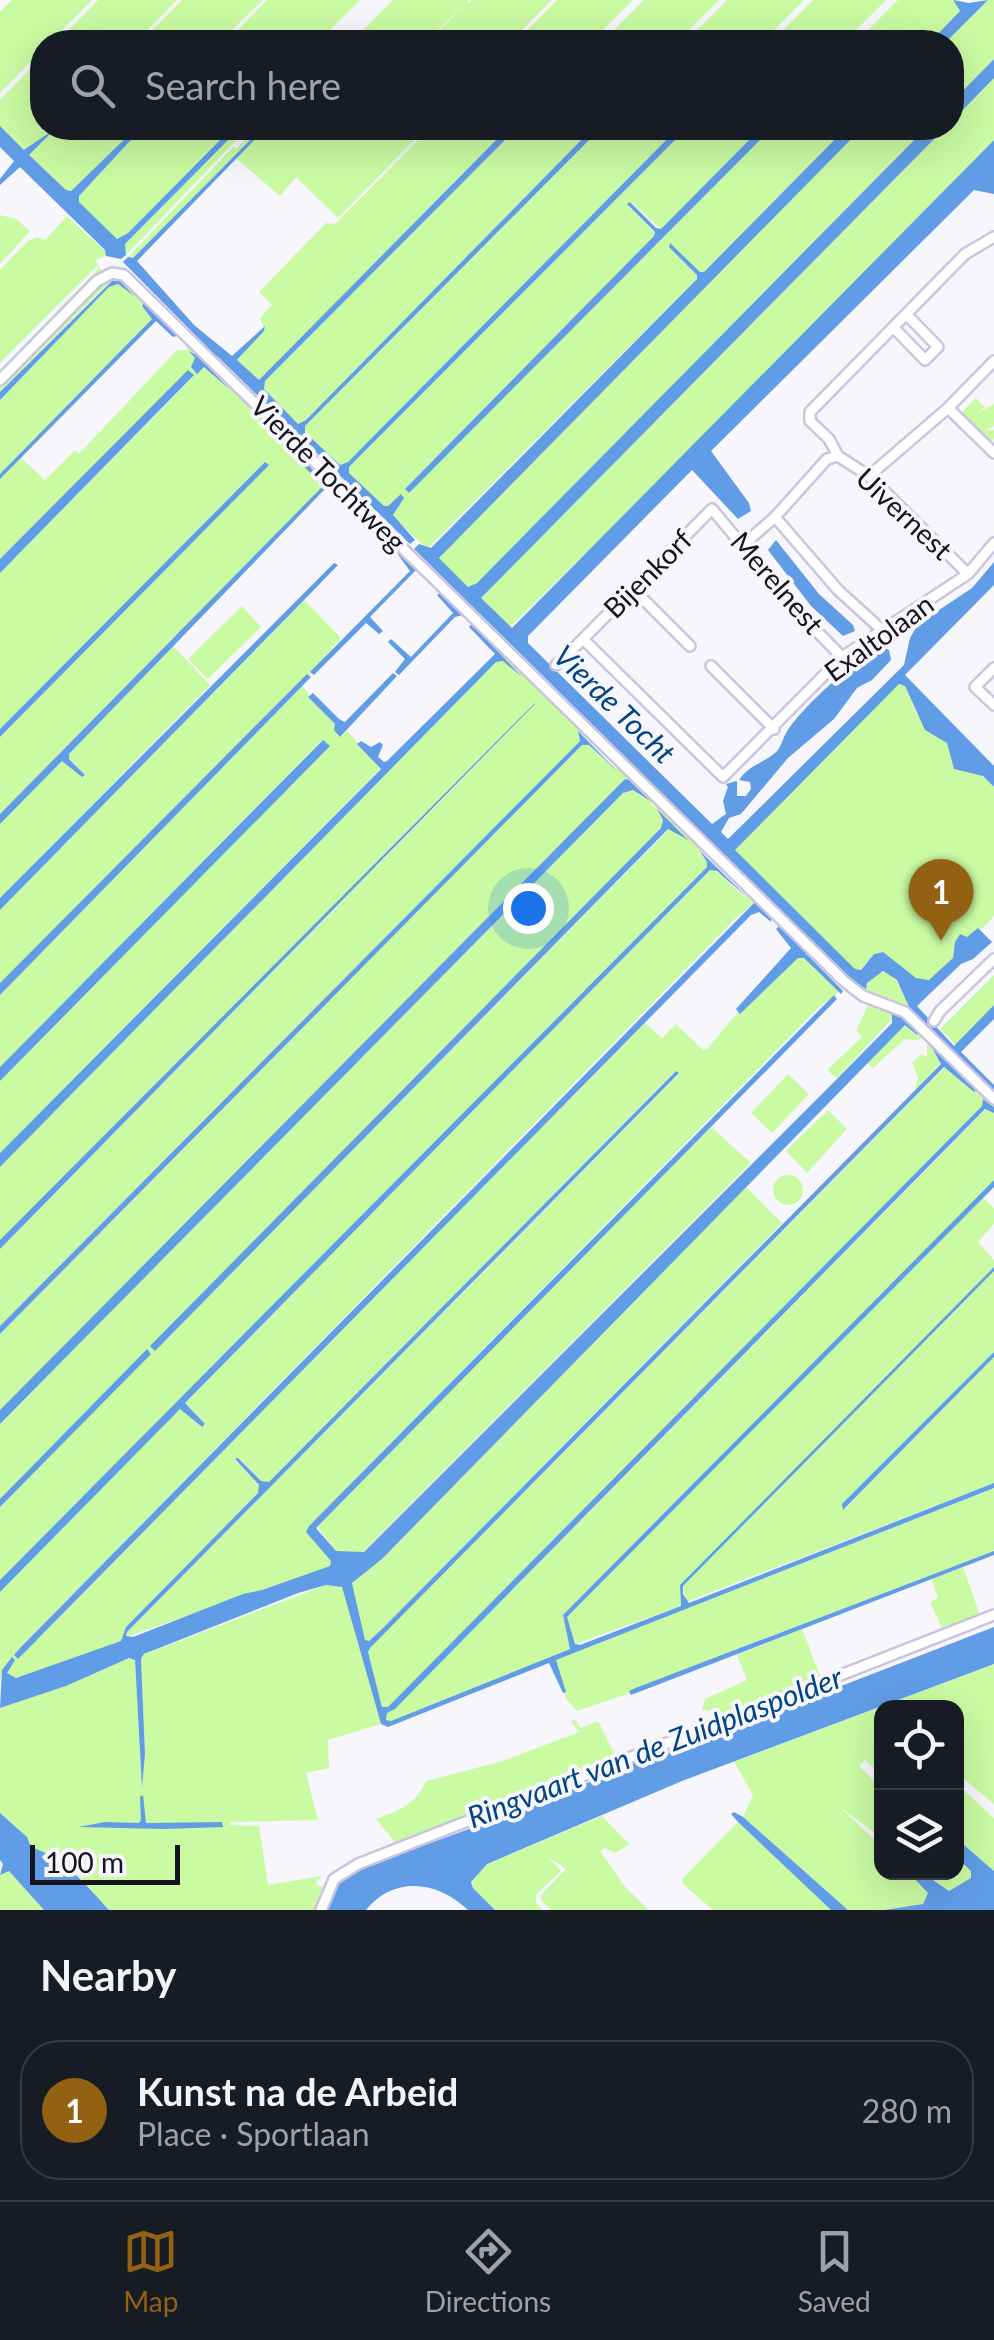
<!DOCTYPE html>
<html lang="en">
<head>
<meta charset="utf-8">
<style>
	:root { --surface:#171b24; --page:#20242c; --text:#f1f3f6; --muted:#9ea1a6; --line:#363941; --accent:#936112 }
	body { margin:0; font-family:Lato,sans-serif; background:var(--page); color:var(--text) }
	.controls { position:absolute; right:30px; bottom:30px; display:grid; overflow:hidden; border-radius:20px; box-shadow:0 10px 40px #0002 }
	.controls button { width:90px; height:90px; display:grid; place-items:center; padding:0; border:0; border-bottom:2px solid var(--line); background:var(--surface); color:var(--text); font:50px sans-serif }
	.scale { position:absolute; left:30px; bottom:25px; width:150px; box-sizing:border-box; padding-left:10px; border:5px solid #16131d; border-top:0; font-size:28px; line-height:35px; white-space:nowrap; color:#16131d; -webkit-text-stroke:8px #f7f6fc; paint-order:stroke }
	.you { position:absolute; left:528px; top:908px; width:35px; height:35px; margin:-25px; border:8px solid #fff; border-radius:50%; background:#1a73e8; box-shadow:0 0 0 15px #1a73e833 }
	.badge { display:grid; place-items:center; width:65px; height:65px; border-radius:50%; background:var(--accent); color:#fff; font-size:32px; font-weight:700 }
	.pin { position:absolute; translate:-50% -82px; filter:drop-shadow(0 2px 5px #0008) }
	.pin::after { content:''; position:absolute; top:52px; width:35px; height:30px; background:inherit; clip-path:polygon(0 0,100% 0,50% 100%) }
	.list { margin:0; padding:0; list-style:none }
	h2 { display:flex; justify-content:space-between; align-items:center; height:130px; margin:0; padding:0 40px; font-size:42px }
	h2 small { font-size:32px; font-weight:400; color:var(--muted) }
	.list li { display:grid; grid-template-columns:65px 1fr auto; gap:30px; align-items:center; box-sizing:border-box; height:140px; margin:0 20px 20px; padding:0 20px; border:2px solid var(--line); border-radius:40px }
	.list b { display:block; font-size:38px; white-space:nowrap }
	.list p { margin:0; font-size:32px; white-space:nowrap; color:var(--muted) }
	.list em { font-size:32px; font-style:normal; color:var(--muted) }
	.icon { flex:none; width:55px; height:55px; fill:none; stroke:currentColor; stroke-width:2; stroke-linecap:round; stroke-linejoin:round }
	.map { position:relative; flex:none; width:994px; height:1910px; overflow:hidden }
	.search { position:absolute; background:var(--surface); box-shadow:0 10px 40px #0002; left:30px; right:30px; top:30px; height:110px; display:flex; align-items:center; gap:25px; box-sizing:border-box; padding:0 35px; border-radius:40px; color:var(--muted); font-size:38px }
	.sheet { height:290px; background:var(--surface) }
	nav { display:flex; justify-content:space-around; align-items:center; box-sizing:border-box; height:140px; border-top:2px solid var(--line); background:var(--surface); font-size:28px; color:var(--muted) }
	nav a { display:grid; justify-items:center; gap:5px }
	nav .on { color:var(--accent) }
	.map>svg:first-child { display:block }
</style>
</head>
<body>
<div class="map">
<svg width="994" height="1910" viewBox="0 0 994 1910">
	<rect width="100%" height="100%" fill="#f7f6fc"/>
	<path fill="#cafaa2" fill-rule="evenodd" d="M12 0H92L50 42H42V50L0 93V12Z
		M98 0H177L136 42H57Z
		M182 0H263L220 42H140Z
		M267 0H360L318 42H226Z
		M393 0H468V4L472 0H552L510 42H429L465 3 426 42H351Z
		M557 0H633L591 42H515Z
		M644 0H719L677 42H602Z
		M727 0H804L762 42H685Z
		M813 0H886L844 42H771Z
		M898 0H953L960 11 930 42H856Z
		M988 0H994V59L952 102V42H946Z
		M42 57V128H52L34 146 24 150 0 126V100Z
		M994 78V140L648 492 509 628 481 598 945 128H952V121Z
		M56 128H136L71 191 66 190 29 155Z
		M142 128H232L128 233 116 239 78 202 79 196Z
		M240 128H248L126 255 125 244Z
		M253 128H262L133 258 128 257 234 146 236 149 244 141 242 138Z
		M266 128H426L338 218 296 177 280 196 236 158Z
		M430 128H508L268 372 259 380 237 360 265 330 260 318 272 305 259 292 326 223 335 224Z
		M517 128H593L306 420 298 424 264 389 265 381Z
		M601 128H678L348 462 340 465 305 431V426Z
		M687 128H761L661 229 631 202 628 205 655 233 654 236 406 488 409 492 772 128H846L704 272H700L670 243 669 247 697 275V279L427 549 393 516 403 498 400 495 388 506H384L349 473V467Z
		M862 128H926L477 583 468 587 440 562 439 555Z
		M0 215 16 219 30 231 0 264Z
		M67 216 105 251 106 256 95 260 102 271 32 344 14 358 0 376V370L99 268 97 266 0 363V270L28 241 37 237 45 240Z
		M110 278C126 277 133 289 141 299H147L164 316V323L177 335 142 306 152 319 0 474V400L109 287 118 284 131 295 115 281 108 284 0 392V383L89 291Z
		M186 346 197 348 203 357 189 352 195 358 191 368 196 373 204 366 228 389 208 363 230 381 239 397H245L291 441 294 450 347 497 345 501 295 453 322 487 0 814V737L268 465 265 462 0 729V573L194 376 0 559V479L21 458 45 480 75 450 79 454 177 350H188Z
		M215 356 543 678 541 679Z
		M976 398 985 407 976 414 994 404V426L985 430H994V439L990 443 960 414Z
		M304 600 341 638 309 675 0 983V910Z
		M242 606 261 627 208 679 188 659Z
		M472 623 477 624 522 668 529 680 536 681 577 727 584 729 626 775 631 776 652 796 651 803 655 807H663L691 834 693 841 701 844 750 892 753 902 759 900 775 916 773 921 762 906 754 903 736 918 21 1647 17 1659 645 1023 662 1038 676 1024 703 1050 707 1049 738 1012 741 1013 798 958H804L839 992 819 1007 309 1526 307 1532 331 1561V1566L126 1637 127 1632 679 1074 675 1071 269 1483 261 1481 239 1458 235 1460 259 1485 258 1493 126 1627 122 1641C95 1651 34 1680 9 1677L7 1669 2 1670 0 1682V1592L180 1408 201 1427 204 1423 185 1403 710 870C725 871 735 895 749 897L702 850 699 852 707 862V867L0 1580V1507L151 1353 146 1350 0 1499V1424L623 793 633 790 647 801 625 779 0 1410V1334L582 745H589L603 759 619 770 578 731 580 741 0 1326V1249L535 705 0 1240V1167L496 662 503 660 521 677 472 625 469 627ZM656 811 686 840 669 829 155 1350 661 828 663 820Z
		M173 646 210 685 0 898V824L62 761 82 776 84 774 69 758V754Z
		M898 684 905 686 917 715 994 787V916L925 990 883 952 874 954 860 970 855 969 736 853 735 848 889 688Z
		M302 686 309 693 308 697 335 724 341 737 347 731 381 768 0 1153V1081L329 746 322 740 0 1067V995Z
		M613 746 855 983 863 988 878 973 888 972C905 986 907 1009 928 1026L925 1027 898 1003 862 992 611 748Z
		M994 975V1006L956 1045 940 1029Z
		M869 1003 896 1010 922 1036 920 1040 905 1039 873 1068 867 1063 905 1024 916 1035V1030L897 1014 837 1078 827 1070 862 1037 856 1031Z
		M932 1044 977 1085 978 1091 994 1102V1107L985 1098 983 1106 388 1707H382L368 1652 370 1648 945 1067 973 1092 975 1090 931 1047 941 1063 915 1090 918 1078 912 1063 922 1054 927 1057V1045Z
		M788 1074 809 1094 772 1133 751 1113Z
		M986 1109 994 1113V1180L563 1615 571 1649 391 1721 386 1720 387 1713 395 1709Z
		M828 1110 847 1129 807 1173 786 1151Z
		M711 1127 751 1163 363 1552 336 1551 316 1525Z
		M773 1190a15 15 0 1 1 30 0a15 15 0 1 1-30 0Z
		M746 1187 782 1223 383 1628 368 1641 365 1640 352 1583 382 1559Z
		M983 1198 994 1208V1224L978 1242 994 1260V1267L680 1585 681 1606 575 1644 566 1617Z
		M994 1271V1352L842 1504 845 1509 994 1357V1483L686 1602 683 1586Z
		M994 1488V1551L638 1687 630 1693 577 1711 566 1699 555 1660Z
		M963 1567 980 1615 943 1631 930 1602 938 1598 931 1579Z
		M326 1585 342 1587 381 1724 328 1740 329 1768 306 1773 318 1820 231 1822 230 1825 259 1826 268 1885 322 1876 315 1884 325 1888 318 1910H109L74 1871 57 1858 31 1847 18 1828 0 1813V1708L66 1686 129 1658 135 1660 142 1788 145 1754 141 1659 145 1654Z
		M802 1629 821 1678 724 1713 702 1710 705 1699 747 1680 737 1655Z
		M994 1664V1804L957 1773 956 1708H882L881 1774 865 1760 859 1766 881 1787V1838L839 1806 881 1846 882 1872 909 1873 929 1893 923 1904 884 1910H848L743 1817 753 1795 734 1762Z
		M576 1720 580 1728 598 1721 617 1759 397 1845 376 1819C398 1811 417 1804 426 1781L503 1761 579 1732 571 1721Z
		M956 1783 994 1818V1871L957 1839Z
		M602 1816 629 1844 616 1853 604 1848 600 1851 625 1887 649 1910H551L541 1900V1895L566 1869 548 1857 561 1871 536 1895V1903L543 1910H495L473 1888 472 1878 487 1864Z
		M738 1822 831 1910H713L682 1883 683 1878Z
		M957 1858 971 1871V1878L949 1891 923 1873 956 1872Z
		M4 1871H9L44 1910H0V1875Z"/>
	<path fill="#619de7" d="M953 0 969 3 988 0 946 42H930L960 11Z
		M994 59V78L952 121V102Z
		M0 126 24 150 56 128 29 155 66 190 71 191 136 128H142L79 196V202L117 239 128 233 232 128H240L125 244 126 255 121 259 106 256 105 250 20 167 0 185V179L14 161 0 147Z
		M262 128H266L137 261 194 325 232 356 265 326 264 331 237 360 259 380 508 128H517L265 381 264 389 298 424 306 420 593 128H601L305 426V432L340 465 348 462 678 128H687L349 467V473L384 506H388L401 494 404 498 393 515 415 540 410 544 217 356 207 365 229 389 204 367 197 374 191 367 195 358 189 351 201 358 209 349 123 262 128 257 133 258Z
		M761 128H772L409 493 405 489 654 236 655 232 627 204 630 202 656 228 661 229Z
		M846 128H862L439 558 468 587 477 583 926 128H945L481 598 512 628 994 140V194L974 190 711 451 749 503 751 511 738 519 692 470 528 636V643L712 824 726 814 723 801 728 787 726 784 737 781V796H746L751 789 750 782 739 780C749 765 762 764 775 753 781 748 782 740 786 733 801 708 858 655 885 648L889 650 891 660 872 680 857 688 834 719 788 758 741 814 729 818 721 832 728 839 904 665 910 638 918 624 972 588 994 562V585L905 675 994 766V787L983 776 954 769 947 743 925 730 905 686 899 684 735 850 855 969 861 970 874 954 883 952 916 978 929 980 953 958 955 942 960 934 967 937 978 928 992 942 973 959 961 964 917 1006 954 1046 994 1005V1019L961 1052 994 1085V1093L910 1009 897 980 883 971 867 983 866 989 855 983 414 549 419 544 431 548 697 279V275L669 247 670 243 700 272H704Z
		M112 281H120L134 296 118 284 109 287 0 400V392Z
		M144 303 177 336 173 337 156 321 0 479V474L152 319 142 306Z
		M188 370 194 375 0 573V559Z
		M296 453 345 501 331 490H324L69 754V759L85 775 82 777 62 761 0 824V814L321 488V484L293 455Z
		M265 462 269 465 0 737V729Z
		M776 540 819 594 853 625 855 631 843 636 811 606 768 550Z
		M396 552 416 570 370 617 383 631 379 634 366 623 314 675 310 672 410 571Z
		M334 563 338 565 304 600 0 910V898Z
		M440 593 463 615 455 617 399 675 395 672 405 659 388 642 391 639 411 657 453 613 437 595Z
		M472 624 522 677 503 661 496 662 0 1167V1153L381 769 357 744 361 741 371 747 380 742 383 745 378 757 384 762 387 761 495 654 469 627Z
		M393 673 397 676 340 737 334 730 335 724 308 697 313 693 339 719 345 722Z
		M307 674 311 677 0 995V983Z
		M535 703V704L0 1249V1240Z
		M578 731 618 772 589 745H582L0 1334V1326L580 741Z
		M323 740 330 746 0 1081V1067Z
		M625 779 629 780 650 801 633 790 623 793 0 1424V1410Z
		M657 809 688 840 668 829 155 1351 150 1346 661 828 663 820Z
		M699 850 749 899 717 871 710 870 185 1403 205 1424 202 1427 180 1409 0 1592V1580L707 867V862Z
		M754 903 762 906 771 917V922L759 912 751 915 18 1659 14 1655 21 1647Z
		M779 926 843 991 841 994 804 958H798L740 1014 736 1009 791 948 776 929Z
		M834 995 837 999 316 1528 336 1551 364 1552 834 1082 892 1023V1014L903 1018 918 1033 917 1035 905 1025 382 1559 352 1583 365 1640 369 1641 383 1628 941 1064 931 1046 976 1090 974 1092 944 1067 370 1648 368 1652 382 1707H388L982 1106 983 1099 994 1107V1113L985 1109 395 1709 387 1713 386 1720 391 1721 570 1649 563 1615 994 1180V1187L567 1617 575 1644 580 1645 681 1606 680 1585 994 1267V1271L683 1586V1594L689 1603 994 1483V1488L556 1660 566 1692 563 1693 549 1663 388 1727 381 1724 342 1587 326 1585 298 1593 144 1654 141 1659 145 1754 142 1788 135 1660 129 1658 66 1686 0 1708 2 1670 12 1657 15 1660 7 1673 16 1678 121 1641 126 1627 258 1493 259 1485 235 1459 238 1458 261 1481 269 1482 676 1071 679 1073 127 1632 126 1636 133 1637 243 1594 262 1590 330 1566 331 1561 306 1532 309 1526Z
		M147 1349 151 1354 0 1507V1499Z
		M994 1352V1357L843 1510 842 1504Z
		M994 1551V1555L631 1695 629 1691 638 1687Z
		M994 1627V1664L682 1781 487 1864 471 1882 473 1888 495 1910H468C438 1881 394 1875 366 1910H327C332 1890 341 1879 359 1869L546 1801 674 1745 679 1748 706 1738Z
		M143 1795 146 1823 222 1822 223 1827 164 1829 78 1827 105 1822 138 1823 141 1821 140 1797Z
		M734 1812 743 1817 848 1910H831L738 1822 731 1814Z
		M0 1813 27 1837 31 1847C66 1859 85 1884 109 1910H44L9 1871 0 1875 3 1864 0 1860Z
		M957 1839 994 1871V1910H884L923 1904 928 1893 909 1873H923L949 1891 971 1878V1871L957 1858Z"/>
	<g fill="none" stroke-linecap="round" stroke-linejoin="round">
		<defs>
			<path id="minor" d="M894 328 925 360 938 347 907 315
				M0 380 97 281 112 273 124 275 845 982 863 996 905 1012 994 1099
				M948 408 994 453
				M869 476 948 408 994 361
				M775 517 838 590 883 631
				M743 545 775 517 827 459 838 456
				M968 574 869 476 838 456 829 439 810 421V412L965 254 994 237
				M633 589 690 646
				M842 657 798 612 712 509 583 639 723 777 842 657 968 574 994 543
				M556 665 583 639
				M711 666 774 729
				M994 668 975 687 994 705
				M934 1021 940 1011 994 959
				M321 1910 334 1879 358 1864 994 1615"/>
		</defs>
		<use href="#minor" stroke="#cbc4e1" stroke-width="14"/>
		<use href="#minor" stroke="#fff" stroke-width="9"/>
	</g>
	<g text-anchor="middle" stroke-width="8" stroke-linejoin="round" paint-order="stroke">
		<g font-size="28" fill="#16131d" stroke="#f7f6fc">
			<text transform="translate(328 474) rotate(45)" y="10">Vierde Tochtweg</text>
			<text transform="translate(904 514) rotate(43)" y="10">Uivernest</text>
			<text transform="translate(648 574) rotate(-45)" y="10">Bijenkorf</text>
			<text transform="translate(777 583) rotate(49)" y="10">Merelnest</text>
			<text transform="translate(879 638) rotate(-36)" y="10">Exaltolaan</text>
		</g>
		<g font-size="30" font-style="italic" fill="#004485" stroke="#f7f6fc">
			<text transform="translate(614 705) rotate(44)" y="10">Vierde Tocht</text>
			<text transform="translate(655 1748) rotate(-21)" y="10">Ringvaart van de Zuidplaspolder</text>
		</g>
	</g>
</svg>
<div class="controls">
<button><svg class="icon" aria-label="locate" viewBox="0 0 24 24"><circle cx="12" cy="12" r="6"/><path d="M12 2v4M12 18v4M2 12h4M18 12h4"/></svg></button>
<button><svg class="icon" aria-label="layers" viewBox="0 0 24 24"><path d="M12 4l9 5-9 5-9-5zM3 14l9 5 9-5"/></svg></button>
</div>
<div class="scale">100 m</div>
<div class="you"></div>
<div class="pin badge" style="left:941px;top:941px">1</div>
<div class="search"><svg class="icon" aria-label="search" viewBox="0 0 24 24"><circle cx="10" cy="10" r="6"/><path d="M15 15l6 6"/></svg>Search here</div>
</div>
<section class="sheet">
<h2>Nearby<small></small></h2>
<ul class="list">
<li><span class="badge">1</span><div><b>Kunst na de Arbeid</b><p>Place · Sportlaan</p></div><em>280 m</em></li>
</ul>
</section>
<nav>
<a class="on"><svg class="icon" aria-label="map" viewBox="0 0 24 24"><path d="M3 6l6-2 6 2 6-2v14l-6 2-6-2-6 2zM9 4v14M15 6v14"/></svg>Map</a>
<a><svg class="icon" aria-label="directions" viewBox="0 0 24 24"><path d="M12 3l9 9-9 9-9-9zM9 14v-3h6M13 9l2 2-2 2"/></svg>Directions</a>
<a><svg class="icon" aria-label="saved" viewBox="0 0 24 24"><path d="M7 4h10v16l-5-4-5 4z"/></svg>Saved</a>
</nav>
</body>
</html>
